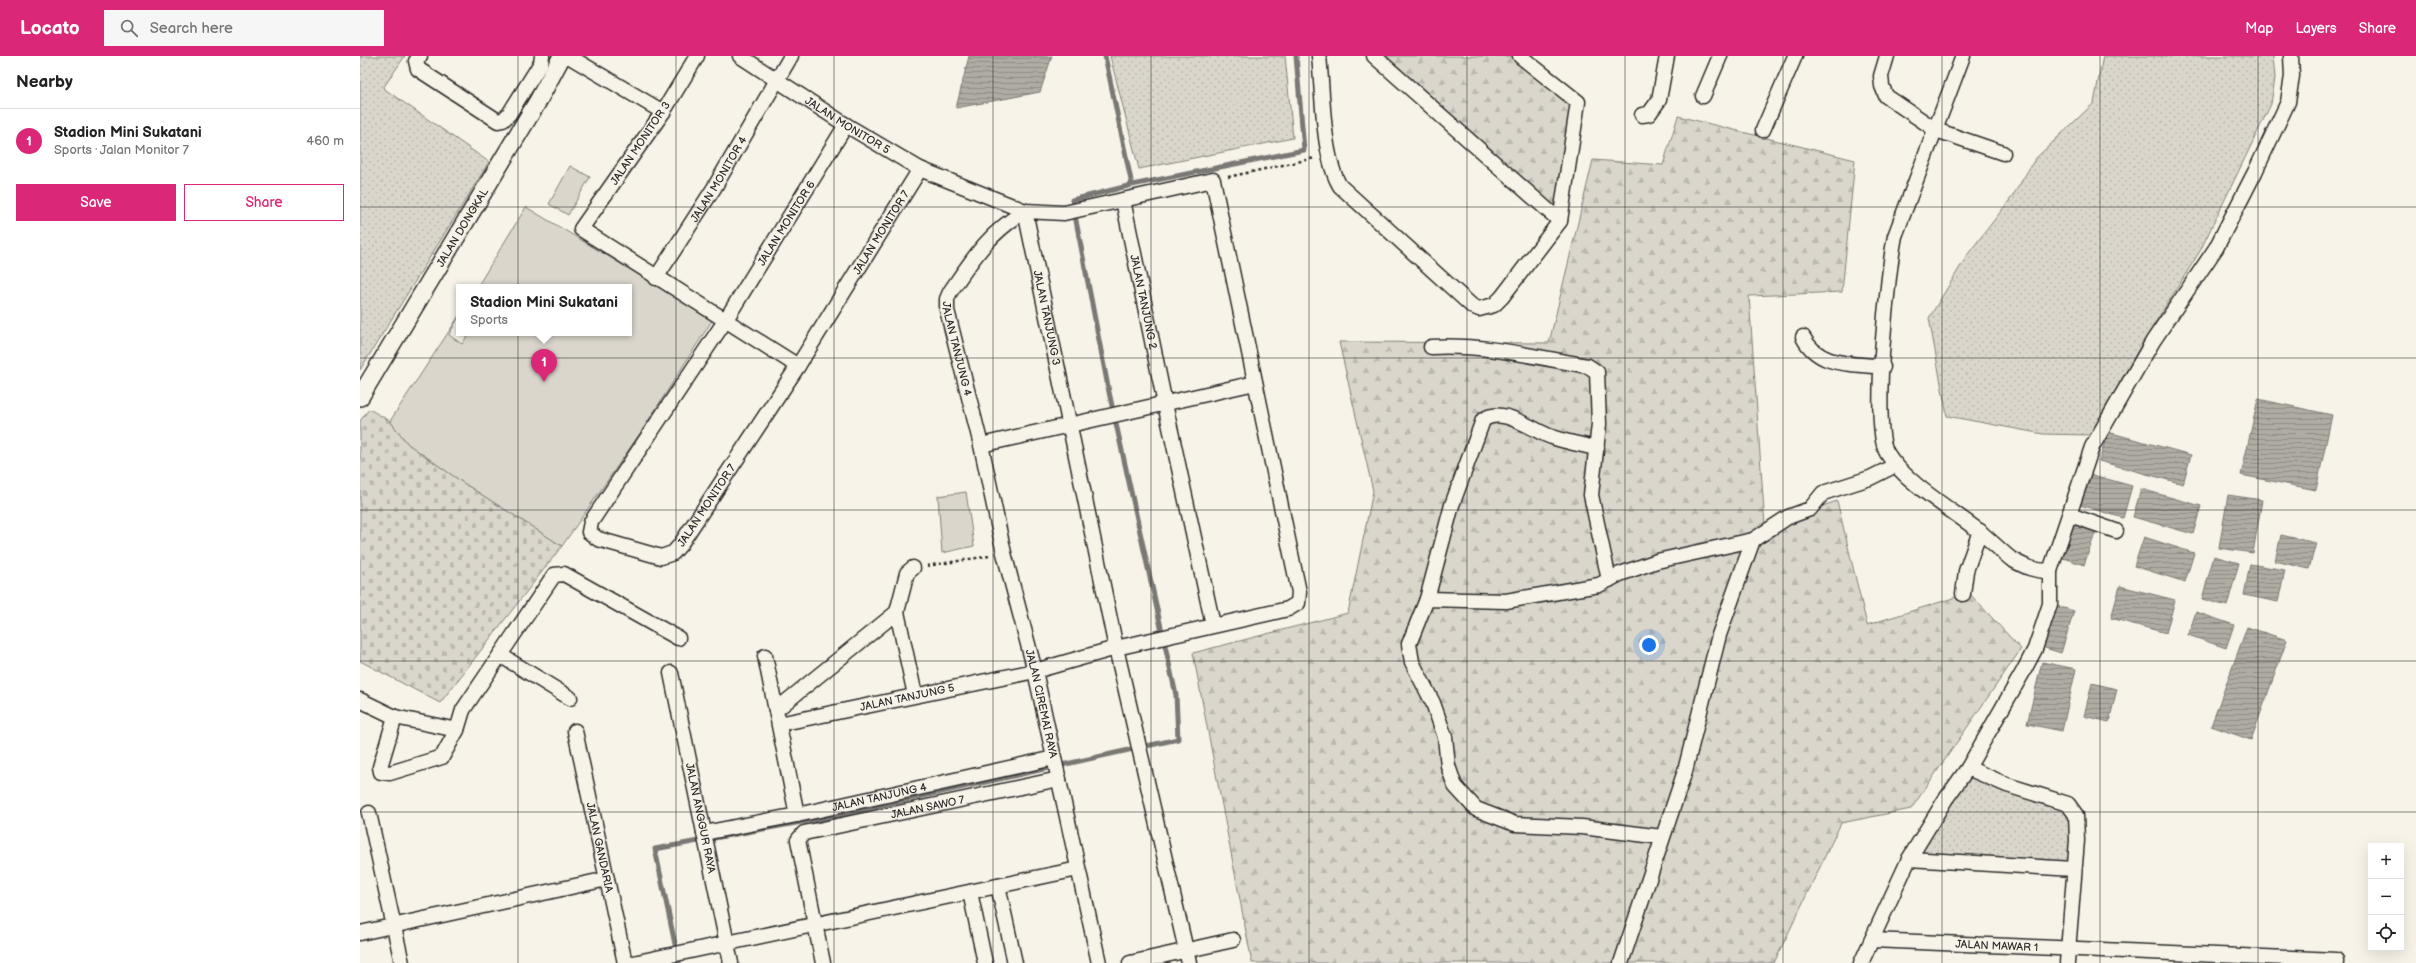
<!DOCTYPE html>
<html lang="en">
<head>
<meta charset="utf-8">
<style>
	:root { --surface:#fff; --page:#f6f6f6; --text:#222; --muted:#767676; --line:#e0e0e0; --accent:#db2777 }
	body { margin:0; font-family:"Balsamiq Sans",sans-serif; background:var(--page); color:var(--text) }
	.controls { position:absolute; right:12px; bottom:12px; display:grid; overflow:hidden; border-radius:0px; box-shadow:0 4px 16px #0002 }
	.controls button { width:36px; height:36px; display:grid; place-items:center; padding:0; border:0; border-bottom:1px solid var(--line); background:var(--surface); color:var(--text); font:20px sans-serif }
	.you { position:absolute; left:1289px; top:589px; width:14px; height:14px; margin:-10px; border:3px solid #fff; border-radius:50%; background:#1a73e8; box-shadow:0 0 0 6px #1a73e833 }
	.badge { display:grid; place-items:center; width:26px; height:26px; border-radius:50%; background:var(--accent); color:#fff; font-size:13px; font-weight:700 }
	.pin { position:absolute; translate:-50% -33px; filter:drop-shadow(0 1px 2px #0008) }
	.pin::after { content:''; position:absolute; top:21px; width:14px; height:12px; background:inherit; clip-path:polygon(0 0,100% 0,50% 100%) }
	.popup { position:absolute; left:96px; top:228px; width:176px; height:52px; box-sizing:border-box; display:grid; place-content:center; border-radius:0px; background:var(--surface); filter:drop-shadow(0 1px 3px #0005); font-size:13px; white-space:nowrap; color:var(--muted) }
	.popup b { font-size:15px; color:var(--text) }
	.popup::after { content:''; position:absolute; left:50%; top:100%; margin-left:-8px; border:8px solid transparent; border-top-color:var(--surface) }
	.list { margin:0; padding:0; list-style:none }
	h2 { display:flex; justify-content:space-between; align-items:center; height:52px; margin:0; padding:0 16px; font-size:17px }
	h2 small { font-size:13px; font-weight:400; color:var(--muted) }
	.list li { display:grid; grid-template-columns:26px 1fr auto; gap:12px; align-items:center; box-sizing:border-box; height:64px; padding:0 16px; border-top:1px solid var(--line) }
	.list b { display:block; font-size:15px; white-space:nowrap }
	.list p { margin:0; font-size:13px; white-space:nowrap; color:var(--muted) }
	.list em { font-size:13px; font-style:normal; color:var(--muted) }
	.actions { display:flex; gap:8px; padding:12px 16px }
	.actions a { flex:1; padding:9px 0; border:1px solid var(--accent); border-radius:0px; text-align:center; font-size:14px; color:var(--accent) }
	.actions .main { background:var(--accent); color:#fff }
	.icon { flex:none; width:22px; height:22px; fill:none; stroke:currentColor; stroke-width:2; stroke-linecap:round; stroke-linejoin:round }
	.map { position:relative; flex:none; width:2056px; height:907px; overflow:hidden }
	header { display:flex; align-items:center; gap:24px; box-sizing:border-box; height:56px; padding:0 20px; background:var(--accent); color:#fff }
	header strong { font-size:19px }
	nav { display:flex; gap:22px; margin-inline-start:auto; font-size:14px }
	.search { width:280px; height:36px; background:var(--page); display:flex; align-items:center; gap:10px; box-sizing:border-box; padding:0 14px; border-radius:0px; color:var(--muted); font-size:15px }
	main { display:flex }
	aside { flex:1; background:var(--surface) }
	.map>svg:first-child { display:block }
</style>
</head>
<body>
<header>
<strong>Locato</strong>
<div class="search"><svg class="icon" aria-label="search" viewBox="0 0 24 24"><circle cx="10" cy="10" r="6"/><path d="M15 15l6 6"/></svg>Search here</div>
<nav><a>Map</a><a>Layers</a><a>Share</a></nav>
</header>
<main>
<aside>
<h2>Nearby<small></small></h2>
<ul class="list">
<li><span class="badge">1</span><div><b>Stadion Mini Sukatani</b><p>Sports · Jalan Monitor 7</p></div><em>460 m</em></li>
</ul>
<div class="actions"><a class="main">Save</a><a>Share</a></div>
</aside>
<div class="map">
<svg width="2056" height="907" viewBox="0 0 2056 907">
	<defs>
		<pattern id="grass-dots" width="8" height="8" patternUnits="userSpaceOnUse"><rect width="8" height="8" fill="#dad6cc"/><path d="M2 2h.1M6 6h.1" fill="none" stroke="#bbb8af" stroke-width="1.8" stroke-linecap="round"/></pattern>
		<pattern id="forest-firs" width="22" height="20" patternUnits="userSpaceOnUse"><rect width="22" height="20" fill="#dad6cc"/><path d="M5 1l3.5 6h-7zM16 11l3.5 6h-7z" fill="#bbb8af"/></pattern>
		<pattern id="cemetery-stones" width="16" height="16" patternUnits="userSpaceOnUse"><rect width="16" height="16" fill="#dad6cc"/><path d="M2 7V4a2 2 0 0 1 4 0v3zM10 15v-3a2 2 0 0 1 4 0v3z" fill="#bbb8af"/></pattern>
		<pattern id="water-rules" width="6" height="5" patternUnits="userSpaceOnUse"><rect width="6" height="5" fill="#afaca4"/><path d="M0 2.5h6" fill="none" stroke="#8f8c86"/></pattern>
	</defs>
	<rect width="100%" height="100%" fill="#f7f3e8"/>
	<filter id="ink" filterUnits="userSpaceOnUse"><feTurbulence type="fractalNoise" baseFrequency=".025" numOctaves="2"/><feDisplacementMap in="SourceGraphic" scale="8" xChannelSelector="R" yChannelSelector="G"/><feConvolveMatrix kernelMatrix="1 2 1 2 8 2 1 2 1" color-interpolation-filters="sRGB"/></filter>
	<g filter="url(#ink)">
		<path fill="url(#grass-dots)" stroke="#82807c" d="M0 0H45L23 32 129 106 0 314Z
			M750 0H925L933 82 779 113Z
			M1743 0H1913L1915 22 1911 48 1840 195 1777 296 1730 379 1683 378 1587 360 1569 262 1608 198 1652 141 1675 103 1734 47Z
			M1608 712 1681 741 1716 759 1714 813 1549 803Z"/>
		<path fill="url(#forest-firs)" stroke="#82807c" d="M1014 0H1160L1218 46 1200 165Z
			M1318 60 1495 104 1482 236 1389 240 1405 470 1477 445 1507 569 1609 537 1661 593 1551 753 1481 767 1414 907H892L833 597 988 557 1013 435 979 286 1189 287 1233 104 1303 109Z"/>
		<path fill="url(#cemetery-stones)" stroke="#82807c" d="M9 353 30 365 48 388 102 426 202 490 80 647 0 605V365Z"/>
		<path fill="#dad6cc" stroke="#82807c" d="M210 110 230 121 208 159 189 148Z
			M166 151 353 263 281 376 202 490 102 426 48 388 30 365 99 260 89 279 102 288 109 277H269V231H117Z
			M606 436 614 490 582 497 578 440Z"/>
		<path fill="url(#water-rules)" stroke="#7a7874" d="M609 0H692L680 36 596 52Z
			M1898 343 1972 359 1956 434 1881 419Z
			M1748 376 1831 399 1823 428 1739 405Z
			M1729 418 1772 430 1763 462 1720 449Z
			M1781 433 1841 450 1833 478 1773 461Z
			M1868 439 1902 444 1893 497 1859 492Z
			M1713 464 1737 472 1724 509 1700 501Z
			M1921 479 1956 487 1949 513 1915 505Z
			M1784 481 1834 497 1825 526 1774 510Z
			M1854 500 1879 507 1867 550 1842 543Z
			M1890 508 1925 514 1918 546 1884 539Z
			M1760 530 1815 544 1806 577 1751 562Z
			M1695 549 1714 555 1701 597 1682 591Z
			M1836 556 1874 569 1866 592 1828 579Z
			M1887 571 1927 584 1891 684 1851 670Z
			M1682 606 1716 613 1702 675 1667 668Z
			M1732 627 1757 633 1749 666 1724 660Z"/>
		<g fill="none" stroke-linecap="round" stroke-linejoin="round">
			<path stroke="#7a7874" stroke-width="5" d="M745 0 772 129
				M319 907 295 793 469 761 818 683 816 639 749 336 712 144 772 129 944 94 936 0"/>
			<defs>
				<g id="minor">
					<path d="M60 0 56 5 58 13 138 65 143 64 149 58 181 7 182 0"/>
					<path d="M337 0 303 56 221 173 438 310"/>
					<path id="s1" d="M380 0 486 69 560 113 665 155 704 157 853 124 939 536 938 547 928 553 756 592 675 615 419 668"/>
					<path d="M959 0C963 36 962 100 980 130L1112 250 1119 253 1134 249 1142 241 1200 165 1218 46 1160 0"/>
					<path d="M1014 0 1200 165"/>
					<path d="M1527 0 1521 20 1522 30 1526 40 1576 74 1643 97"/>
					<path d="M1603 0 1535 180C1528 215 1511 371 1527 397 1544 426 1592 454 1619 475 1630 484 1640 494 1651 503 1665 511 1674 515 1690 515"/>
					<path d="M210 1 303 56"/>
					<path d="M1343 40 1360 0"/>
					<path d="M1282 59 1289 58 1299 44 1307 0"/>
					<path id="s2" d="M486 69 365 265 231 466 229 476 238 483 301 501 313 497 320 489 438 310 560 113"/>
					<path d="M1403 74 1435 0"/>
					<path id="s3" d="M763 144 805 348 853 569"/>
					<path id="s4" d="M665 155C628 178 614 201 590 236L587 243V254L621 389 644 497 675 615 739 907"/>
					<path id="s5" d="M665 155 756 592 829 907"/>
					<path id="s6" d="M296 222 354 132 431 0"/>
					<path d="M1443 281C1459 312 1492 307 1523 311"/>
					<path d="M1071 291C1124 288 1176 301 1228 310L1237 316 1239 368 1231 439 1249 524"/>
					<path d="M621 389 895 327"/>
					<path d="M1710 459 1756 475"/>
					<path d="M1603 538 1606 515 1620 475"/>
					<path d="M1067 543 1092 449 1123 364C1142 349 1173 375 1192 381 1206 386 1222 389 1237 392"/>
					<path d="M537 556 555 639"/>
					<path d="M140 599 210 642"/>
					<path d="M405 600 437 759"/>
					<path id="s7" d="M311 617 371 907"/>
					<path d="M0 644 35 661 97 674 103 654 194 519 204 518 318 582"/>
					<path d="M416 654 537 556 547 517 553 512"/>
					<path d="M35 661 20 711 21 716 30 717 82 701 97 674"/>
					<path id="s8" d="M215 675 265 907"/>
					<path d="M1608 712 1647 729 1708 748 1716 759 1717 784 1707 907"/>
					<path d="M9 757 42 907"/>
					<path id="s9" d="M344 777 437 759 694 702"/>
					<path d="M1302 781 1222 771 1155 768 1116 753 1095 730 1088 710 1085 681 1073 647 1052 606 1049 588 1067 543 1146 545 1239 529 1260 518 1297 505 1393 484 1428 461 1450 453 1463 437 1510 422 1536 409"/>
					<path d="M1549 803 1714 813"/>
					<path d="M638 830 655 907"/>
					<path d="M610 836 625 907"/>
					<path d="M0 877 247 823"/>
					<path id="s10" d="M1512 884 1976 904V907"/>
					<path d="M273 907 718 813"/>
					<path id="s11" d="M463 907 438 784 444 777 699 723"/>
					<path d="M770 907 873 884"/>
					<path d="M1261 907 1325 715 1359 579 1393 484"/>
					<path d="M1501 907 1549 803 1585 744 1608 712 1663 616 1675 593 1690 548V515L1732 391 1793 285 1856 192 1895 116 1928 46 1932 20 1931 0"/>
				</g>
				<g id="tertiary">
					<path id="s12" d="M0 341 178 45 202 0"/>
				</g>
			</defs>
			<use href="#minor" stroke="#2b2b2b" stroke-width="17"/>
			<use href="#tertiary" stroke="#2b2b2b" stroke-width="20"/>
			<path stroke="#2b2b2b" stroke-width="2.5" stroke-dasharray="3 3" stroke-linecap="butt" d="M868 121 955 102
				M567 510 629 500"/>
			<use href="#minor" stroke="#f7f3e8" stroke-width="14"/>
			<use href="#tertiary" stroke="#f7f3e8" stroke-width="17"/>
		</g>
	</g>
	<path fill="none" stroke="#2b2b2b" stroke-width="1" stroke-opacity="0.55" d="M158 0V907M316 0V907M474 0V907M633 0V907M791 0V907M949 0V907M1107 0V907M1265 0V907M1423 0V907M1582 0V907M1740 0V907M1898 0V907M0 151H2056M0 302H2056M0 454H2056M0 605H2056M0 756H2056"/>
	<g text-anchor="middle" stroke-width="3" stroke-linejoin="round" paint-order="stroke">
		<g font-size="11" fill="#2b2b2b" stroke="#f7f3e8">
			<text dy="4" stroke="none"><textPath href="#s1" startOffset="128">JALAN MONITOR 5</textPath></text>
			<text transform="translate(280 87) rotate(-56)" y="4">JALAN MONITOR 3</text>
			<text dy="4" stroke="none"><textPath href="#s6" startOffset="117">JALAN MONITOR 4</textPath></text>
			<text transform="translate(426 167) rotate(-58)" y="4">JALAN MONITOR 6</text>
			<text dy="4" stroke="none"><textPath href="#s12" startOffset="198">JALAN DONGKAL</textPath></text>
			<text dy="4" stroke="none"><textPath href="#s2" startOffset="954">JALAN MONITOR 7</textPath></text>
			<text dy="4" stroke="none"><textPath href="#s3" startOffset="104">JALAN TANJUNG 2</textPath></text>
			<text dy="4" stroke="none"><textPath href="#s5" startOffset="109">JALAN TANJUNG 3</textPath></text>
			<text dy="4" stroke="none"><textPath href="#s4" startOffset="170">JALAN TANJUNG 4</textPath></text>
			<text dy="4" stroke="none"><textPath href="#s2" startOffset="630">JALAN MONITOR 7</textPath></text>
			<text transform="translate(547 641) rotate(-12)" y="4">JALAN TANJUNG 5</text>
			<text dy="4" stroke="none"><textPath href="#s4" startOffset="535">JALAN CIREMAI RAYA</textPath></text>
			<text dy="4" stroke="none"><textPath href="#s9" startOffset="179">JALAN TANJUNG 4</textPath></text>
			<text dy="4" stroke="none"><textPath href="#s11" startOffset="261">JALAN SAWO 7</textPath></text>
			<text dy="4" stroke="none"><textPath href="#s7" startOffset="148">JALAN ANGGUR RAYA</textPath></text>
			<text dy="4" stroke="none"><textPath href="#s8" startOffset="119">JALAN GANDARIA</textPath></text>
			<text dy="4" stroke="none"><textPath href="#s10" startOffset="125">JALAN MAWAR 1</textPath></text>
		</g>
	</g>
</svg>
<div class="controls">
<button>+</button>
<button>−</button>
<button><svg class="icon" aria-label="locate" viewBox="0 0 24 24"><circle cx="12" cy="12" r="6"/><path d="M12 2v4M12 18v4M2 12h4M18 12h4"/></svg></button>
</div>
<div class="you"></div>
<div class="pin badge" style="left:184px;top:326px">1</div>
<div class="popup"><b>Stadion Mini Sukatani</b>Sports</div>
</div>
</main>
</body>
</html>
